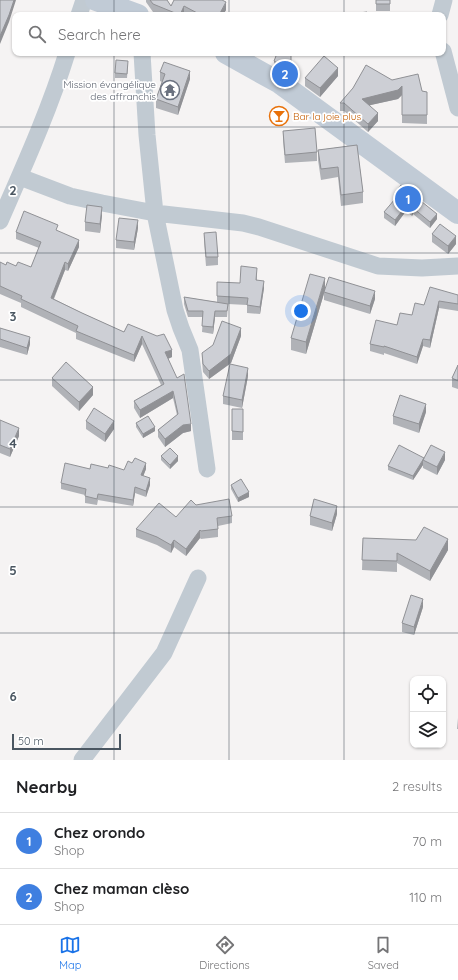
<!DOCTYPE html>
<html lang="en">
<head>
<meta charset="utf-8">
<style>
	:root { --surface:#fff; --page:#f6f6f6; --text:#202124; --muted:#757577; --line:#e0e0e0; --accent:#1a73e8 }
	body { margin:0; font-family:Quicksand,sans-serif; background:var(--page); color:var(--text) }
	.controls { position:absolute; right:12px; bottom:12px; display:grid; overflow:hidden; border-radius:8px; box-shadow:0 1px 3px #0004 }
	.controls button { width:36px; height:36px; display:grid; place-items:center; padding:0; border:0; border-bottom:1px solid var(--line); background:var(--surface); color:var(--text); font:20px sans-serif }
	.scale { position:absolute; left:12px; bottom:10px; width:109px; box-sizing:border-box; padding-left:4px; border:2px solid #4a5661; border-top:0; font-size:11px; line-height:14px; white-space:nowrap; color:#4a5661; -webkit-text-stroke:3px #fff; paint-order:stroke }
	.you { position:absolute; left:301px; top:311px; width:14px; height:14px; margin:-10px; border:3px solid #fff; border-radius:50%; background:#1a73e8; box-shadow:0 0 0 6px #1a73e833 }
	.badge { display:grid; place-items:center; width:26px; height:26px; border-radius:50%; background:var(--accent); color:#fff; font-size:13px; font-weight:700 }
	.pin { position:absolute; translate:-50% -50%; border:2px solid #fff; box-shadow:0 1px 4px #0006 }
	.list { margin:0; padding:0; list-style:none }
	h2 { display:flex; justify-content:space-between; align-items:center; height:52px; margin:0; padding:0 16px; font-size:17px }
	h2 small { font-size:13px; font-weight:400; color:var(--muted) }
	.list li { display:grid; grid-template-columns:26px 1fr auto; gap:12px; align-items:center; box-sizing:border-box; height:56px; padding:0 16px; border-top:1px solid var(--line) }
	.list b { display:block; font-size:15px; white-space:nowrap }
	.list p { margin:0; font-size:13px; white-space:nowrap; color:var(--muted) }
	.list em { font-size:13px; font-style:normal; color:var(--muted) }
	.icon { flex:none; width:22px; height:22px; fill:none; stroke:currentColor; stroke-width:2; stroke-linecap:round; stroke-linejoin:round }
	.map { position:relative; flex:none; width:458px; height:760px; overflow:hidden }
	.search { position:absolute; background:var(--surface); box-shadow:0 1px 3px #0004; left:12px; right:12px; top:12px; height:44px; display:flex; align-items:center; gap:10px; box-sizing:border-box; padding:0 14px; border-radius:8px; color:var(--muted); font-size:15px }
	.sheet { height:164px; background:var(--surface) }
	nav { display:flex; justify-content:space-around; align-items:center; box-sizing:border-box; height:56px; border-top:1px solid var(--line); background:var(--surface); font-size:11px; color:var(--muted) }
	nav a { display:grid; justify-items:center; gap:2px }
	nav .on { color:var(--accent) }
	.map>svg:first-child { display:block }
</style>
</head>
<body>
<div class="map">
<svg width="458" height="760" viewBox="0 0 458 760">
	<rect width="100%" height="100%" fill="#f5f3f3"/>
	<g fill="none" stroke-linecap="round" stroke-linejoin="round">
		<path stroke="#c1cad2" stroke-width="17" d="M79 15 84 0
			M440 15 444 0
			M443 51 458 108
			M142 53 147 135 155 213 175 310 181 328 190 350 207 469
			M20 177 70 196 102 203 155 213 243 223 259 227 378 266 422 268 458 266
			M0 221C24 166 49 111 67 53
			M82 760 164 653 198 578"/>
		<path stroke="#c1cbd6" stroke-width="22" d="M96 0 138 15
			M226 53 280 83 458 213"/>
	</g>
	<path fill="#b0b2b7" d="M146 0H167L171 6 174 0 226 10 223 15H186L184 14V15H161L153 12 146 2Z
		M376 0H390V11H376Z
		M291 53V75L274 65V61L276 56Z
		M128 65 127 78H115V73Z
		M160 72 190 79 178 115 156 108V99L162 82 160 81Z
		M338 76 320 97 305 86V78Z
		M392 80 422 91 427 92V124L402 123V95L398 99 370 105 378 121 368 132 344 111H340V103Z
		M283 131 317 152V161L285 163 283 140Z
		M357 145 363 192V203L341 206 338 177 321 180 318 160V150Z
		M395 193 437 219 430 228 413 214 412 216 406 211 395 226 384 218V212L396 200 395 198Z
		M102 215 100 233 85 231V222Z
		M138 228 134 250 116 248V240Z
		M58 231 79 247 68 271 65 270 54 299 82 313 124 332 128 324 172 357 168 359 191 431 183 433 165 447 158 437V430L177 415 173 398 140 418 134 408V401L161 385 142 344 134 362 76 339V333L21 307V303L0 294V262L6 265 31 267 39 248 16 239V232Z
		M204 233 218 257V265L206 266 204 241Z
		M432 234 456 244 448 254 432 242Z
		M257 275V280L264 288 260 314 247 313V305L228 304 227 317H215L213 334 202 332 203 317H188L184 304V297L217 302V296L240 283Z
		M325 290 306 354 291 350V338Z
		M324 292 375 299 370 314 324 300Z
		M458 295V311L439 308 430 348 423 346 417 364 384 353V355L370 351V344L412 315 424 305Z
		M0 328 30 344 27 355 0 347Z
		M241 336 231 363 209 379 203 372 202 361V353Z
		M458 365V389L452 387V378Z
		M248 376 242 408 223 404V396Z
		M52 378 93 395 79 411 52 386Z
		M232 409H243V440H232Z
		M426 412 419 433 393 424V416Z
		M0 420 19 436 10 457 0 453Z
		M86 421 114 429 105 442 86 429Z
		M136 423 155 431 143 438 136 427Z
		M161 456 178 461 170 469 161 460Z
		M424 458 445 460 437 475 423 468V465L413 480 388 470V466Z
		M90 469 124 470 146 469 143 476 150 485 146 497 135 493 133 506 98 500 97 505 85 503V495L61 489V483Z
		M231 485 249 497 238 502 231 489Z
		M196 505 232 516V523L218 526V537L201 539 200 538 186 556 174 547 171 553 157 545 136 537V529L176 517Z
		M337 514 332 531 310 525V516Z
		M363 538 448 550 430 581 397 563V572L362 570Z
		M423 607 414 635 402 632V623Z
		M458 718V729H457Z"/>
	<path fill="#909195" d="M14 0H16L9 22 0 44V36Z
		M226 2V10L223 15H219Z
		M184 6V15H180Z
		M338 68V76L320 97V88Z
		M190 71V79L178 115V107Z
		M402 86V95L398 99 362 107V99Z
		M378 113V121L368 132V124Z
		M406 206V211L395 226V220Z
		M102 207V215L100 233V224Z
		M413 208V214L412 216V210Z
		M437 214V219L430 228V222Z
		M138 220V228L134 250V242Z
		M456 236V244L448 254V246Z
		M79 240V247L68 271V264Z
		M65 262V270L51 305V298Z
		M325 278V290L306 354V342Z
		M264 281V288L260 314V307Z
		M375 291V299L370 314V306Z
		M439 301V308L430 348V340Z
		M215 311V317L213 334V327Z
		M241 328V336L231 363 209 379V371Z
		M142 336V344L134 362V355Z
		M30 337V344L27 355V348Z
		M423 339V346L417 364V357Z
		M172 350V357L165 360V352Z
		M248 368V376L242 408V400Z
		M93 387V395L79 411V402Z
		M173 391V398L140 418V410Z
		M426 404V412L419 433V424Z
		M114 421V429L105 442V434Z
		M191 424V431L183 433 165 447V439L183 425Z
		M155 427V431L143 438V434Z
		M19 428V436L10 457V449Z
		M445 452V460L437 475V467Z
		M178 456V461L170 469V465Z
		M423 460V465L413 480V476Z
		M146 463V469L141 482V475Z
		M150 478V485L146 497V491Z
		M135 487V493L133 506V500Z
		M249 492V497L238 502V498Z
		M337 506V514L332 531V523Z
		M200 530V538L186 556V549Z
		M448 539V550L430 581V571Z
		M174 540V547L171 553V545Z
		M423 599V607L414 635V627Z"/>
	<path fill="#cdcfd5" stroke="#909195" d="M0 0H14L9 15 0 36Z
		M150 0H167L171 6 174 0H222L226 2 219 15H201L184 6 180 15 153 4Z
		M376 0H390V4H376Z
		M367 12 368 15H351V14Z
		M276 53H291V71L274 61 276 56Z
		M324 56 338 68 320 88 305 78Z
		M116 60 128 61 127 74 115 73Z
		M164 62 190 71 178 107 156 99 165 74 160 72Z
		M366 65 392 80 418 74 422 91 427 92V115H402V86L398 90 362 99 378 113 368 124 344 103H340L353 88Z
		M315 128 317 152 285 155 283 131Z
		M357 145 363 192 341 195 338 167 321 169 318 150Z
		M401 185 437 214 430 222 413 208 412 210 406 206 395 220 384 212 395 199 396 200 399 196 395 193Z
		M87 205 102 207 100 224 85 222Z
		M24 211 58 225 56 230 79 240 68 264 65 262 51 298 82 313 124 332 128 324 157 336 164 334 172 350 165 352 177 378 184 374 191 424 183 425 165 439 158 430 178 414 173 391 140 410 134 401 164 384 142 336 134 355 76 331 78 326 21 299 22 296 0 286V262L6 265 7 262 16 266 18 262 31 267 41 242 16 232Z
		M119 218 138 220 134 242 116 240Z
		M440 224 456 236 448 246 432 234Z
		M216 232 218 257H206L204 233Z
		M241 266 257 268 256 280 264 281 260 307 247 305 248 298 217 296V282L240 283Z
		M310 274 325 278 306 342 291 338Z
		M329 277 375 291 370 306 324 292Z
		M430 287 458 295V304L439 301 430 340 423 339 417 357 384 346V347L370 344 376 320 397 325 400 313 412 315 415 303 424 305Z
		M184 297 228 304 227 311H215L213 327 202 326 203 311H188Z
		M222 321 241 328 231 354 209 371 203 364 202 353 213 345Z
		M0 328 30 337 27 348 0 339Z
		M66 362 93 387 79 402 52 378Z
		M230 364 248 368 242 400 223 396Z
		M458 365V381L452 378Z
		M400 395 426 404 419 424 393 416Z
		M94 408 114 421 105 434 86 421Z
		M232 409H243V432L232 431Z
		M148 416 155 427 143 434 136 423Z
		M0 420 19 428 10 449 0 445Z
		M399 445 424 458 413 476 388 466Z
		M431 445 445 452 437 467 423 460Z
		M170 448 178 456 170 465 161 456Z
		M135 458 146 463 141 475 150 478 146 491 135 487 133 500 98 494 97 499 85 496 86 489 61 483 65 463 90 469 91 464 108 468 109 465 124 470 128 461 132 463Z
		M241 479 249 492 238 498 231 485Z
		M229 499 232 516 217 518 218 529 201 531 200 530 186 549 174 540 171 545 157 537 136 529 159 503 176 517 191 500 196 505Z
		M314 499 337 506 332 523 310 516Z
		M424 527 448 539 430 571 397 553V561L362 560 363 538 416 540Z
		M411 595 423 599 414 627 402 623Z"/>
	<path fill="none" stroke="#4a5661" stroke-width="1" stroke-opacity="0.55" d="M114 0V15M229 0V15M344 0V15M114 53V760M229 53V760M344 53V760M0 127H458M0 253H458M0 380H458M0 507H458M0 633H458"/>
	<defs>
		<symbol id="temple-ring" viewBox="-11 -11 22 22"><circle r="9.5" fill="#fff" stroke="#6b7280" stroke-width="1.5"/><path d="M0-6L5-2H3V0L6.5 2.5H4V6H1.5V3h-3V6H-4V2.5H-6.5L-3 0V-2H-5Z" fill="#6b7280"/></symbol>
		<symbol id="bar-ring" viewBox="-11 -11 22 22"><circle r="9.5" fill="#fff" stroke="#e8710a" stroke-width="1.5"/><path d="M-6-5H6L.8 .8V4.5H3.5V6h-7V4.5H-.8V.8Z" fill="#e8710a"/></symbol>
	</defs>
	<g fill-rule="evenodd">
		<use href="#temple-ring" x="159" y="79" width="22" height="22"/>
		<use href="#bar-ring" x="268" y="105" width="22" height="22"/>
	</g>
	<g text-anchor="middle" stroke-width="3.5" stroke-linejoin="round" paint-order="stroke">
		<g font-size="10" fill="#5b616d" stroke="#fff" text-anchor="end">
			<text x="156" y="88">Mission évangélique<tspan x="156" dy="12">des affranchis</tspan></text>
		</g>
		<g font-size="10" fill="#c56008" stroke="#fff" text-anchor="start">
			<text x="293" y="120">Bar la joie plus</text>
		</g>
	</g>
	<g font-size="13" text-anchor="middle" font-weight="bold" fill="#4a5661" stroke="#fff" stroke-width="3.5" stroke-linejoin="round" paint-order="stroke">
		<text x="13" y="195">2</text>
		<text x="13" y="321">3</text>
		<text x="13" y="448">4</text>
		<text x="13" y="575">5</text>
		<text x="13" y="701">6</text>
	</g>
</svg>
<div class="controls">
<button><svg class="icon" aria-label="locate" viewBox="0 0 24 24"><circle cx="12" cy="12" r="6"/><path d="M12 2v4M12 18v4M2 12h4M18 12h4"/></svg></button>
<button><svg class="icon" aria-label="layers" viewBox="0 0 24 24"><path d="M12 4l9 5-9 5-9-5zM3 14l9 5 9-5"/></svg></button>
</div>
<div class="scale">50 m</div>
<div class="you"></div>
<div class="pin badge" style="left:408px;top:199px;background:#3f7fe0">1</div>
<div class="pin badge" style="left:285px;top:74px;background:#3f7fe0">2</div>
<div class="search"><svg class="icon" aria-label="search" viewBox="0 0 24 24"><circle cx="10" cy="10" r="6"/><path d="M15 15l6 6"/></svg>Search here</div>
</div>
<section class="sheet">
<h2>Nearby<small>2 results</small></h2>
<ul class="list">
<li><span class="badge" style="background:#3f7fe0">1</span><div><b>Chez orondo</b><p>Shop</p></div><em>70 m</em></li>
<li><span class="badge" style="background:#3f7fe0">2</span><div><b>Chez maman clèso</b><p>Shop</p></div><em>110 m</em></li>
</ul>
</section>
<nav>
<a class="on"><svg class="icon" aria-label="map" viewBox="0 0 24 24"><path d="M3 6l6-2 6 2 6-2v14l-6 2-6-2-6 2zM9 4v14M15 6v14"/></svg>Map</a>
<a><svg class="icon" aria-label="directions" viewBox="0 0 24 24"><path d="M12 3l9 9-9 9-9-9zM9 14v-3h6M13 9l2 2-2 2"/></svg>Directions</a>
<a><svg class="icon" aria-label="saved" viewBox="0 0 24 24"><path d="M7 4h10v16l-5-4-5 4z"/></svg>Saved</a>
</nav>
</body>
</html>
